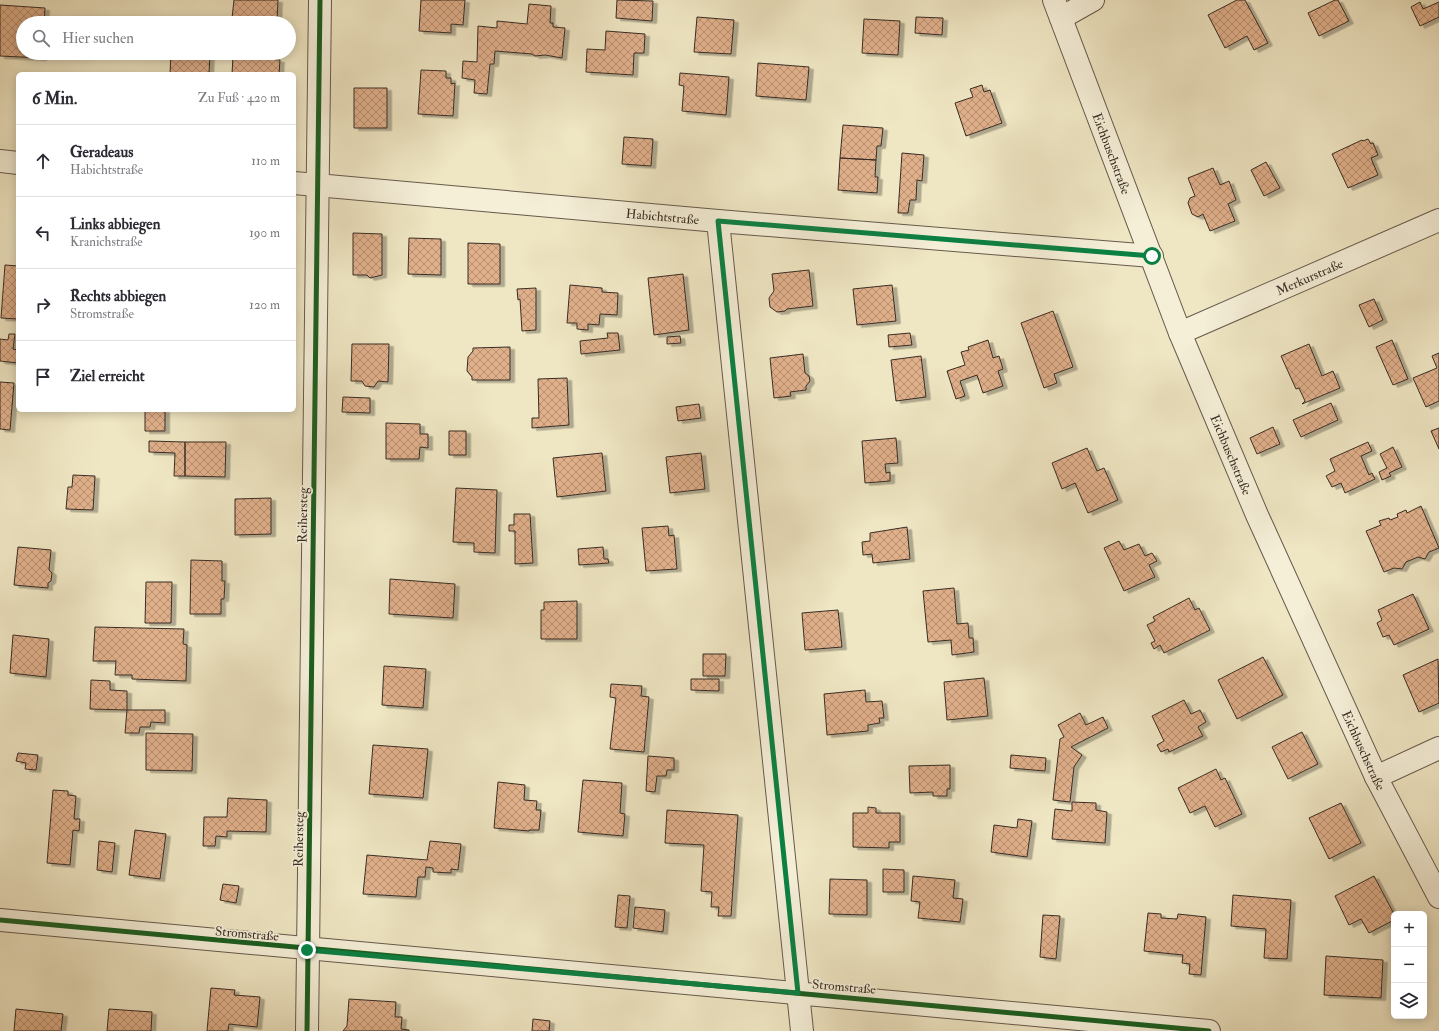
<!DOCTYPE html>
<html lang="de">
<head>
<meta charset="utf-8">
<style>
	:root { --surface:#fff; --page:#f7f7f7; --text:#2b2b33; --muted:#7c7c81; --line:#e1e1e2 }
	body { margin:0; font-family:"IM FELL Double Pica",serif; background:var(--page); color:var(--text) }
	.controls { position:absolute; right:12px; bottom:12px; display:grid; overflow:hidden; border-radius:6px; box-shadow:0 2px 10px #0003 }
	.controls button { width:36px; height:36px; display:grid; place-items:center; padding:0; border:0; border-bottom:1px solid var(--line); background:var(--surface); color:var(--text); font:20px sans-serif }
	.stop { position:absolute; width:12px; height:12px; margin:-9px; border:3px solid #0b8043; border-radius:50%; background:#fff }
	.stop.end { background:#0b8043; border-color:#fff; box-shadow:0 1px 4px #0008 }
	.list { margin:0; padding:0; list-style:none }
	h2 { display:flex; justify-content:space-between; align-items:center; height:52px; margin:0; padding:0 16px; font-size:17px }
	h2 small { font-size:13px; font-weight:400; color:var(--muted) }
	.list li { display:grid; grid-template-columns:26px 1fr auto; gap:12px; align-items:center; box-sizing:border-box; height:72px; padding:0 16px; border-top:1px solid var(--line) }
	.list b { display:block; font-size:15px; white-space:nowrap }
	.list p { margin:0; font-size:13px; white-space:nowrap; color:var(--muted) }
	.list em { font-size:13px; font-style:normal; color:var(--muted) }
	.icon { flex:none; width:22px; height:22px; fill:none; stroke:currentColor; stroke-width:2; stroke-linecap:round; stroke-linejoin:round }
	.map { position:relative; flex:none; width:1439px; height:1031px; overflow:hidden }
	.search { position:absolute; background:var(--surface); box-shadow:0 2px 10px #0003; left:16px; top:16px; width:280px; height:44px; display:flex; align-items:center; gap:10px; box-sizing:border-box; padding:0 14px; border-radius:22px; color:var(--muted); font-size:15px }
	.panel { position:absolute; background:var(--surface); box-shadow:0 2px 10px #0003; left:16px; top:72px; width:280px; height:340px; border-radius:6px }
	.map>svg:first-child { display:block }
</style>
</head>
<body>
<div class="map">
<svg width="1439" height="1031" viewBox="0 0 1439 1031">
	<defs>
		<pattern id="building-cross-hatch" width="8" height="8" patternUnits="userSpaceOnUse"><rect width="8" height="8" fill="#e0b08b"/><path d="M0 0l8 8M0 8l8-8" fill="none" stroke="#b78f71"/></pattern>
		<filter id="shadow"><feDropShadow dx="4.5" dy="2.5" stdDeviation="0" flood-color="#0004"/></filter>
	</defs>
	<rect width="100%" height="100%" fill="#efe6c3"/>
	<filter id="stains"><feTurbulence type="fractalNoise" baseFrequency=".005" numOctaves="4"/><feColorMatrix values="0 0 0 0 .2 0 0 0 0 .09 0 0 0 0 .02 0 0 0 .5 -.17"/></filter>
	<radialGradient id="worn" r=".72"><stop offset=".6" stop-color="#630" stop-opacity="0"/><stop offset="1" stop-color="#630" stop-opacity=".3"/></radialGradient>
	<path fill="url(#building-cross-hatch)" stroke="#382c24" filter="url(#shadow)" d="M234 0H278L277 21 232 18Z
		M421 0H465L463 25 451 24V33L419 31Z
		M617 0 653 1 652 21 616 18Z
		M1237 0H1245L1268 43 1254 50 1247 36 1225 48 1208 15Z
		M1335 0H1338L1349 21 1319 36 1308 13Z
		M1420 2 1423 9 1439 2V17L1420 26 1411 7Z
		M529 4 551 6 550 23H553V27L565 28 562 58 545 55 535 56 532 54 495 51 494 64H490L487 94 474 93 475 80 462 78 463 61 477 62 478 26 497 28V21L527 24Z
		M0 5 45 8 44 23H23V53H42V58L0 56Z
		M697 17 734 20 731 54 694 52Z
		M916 17 943 18 942 35 915 33Z
		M864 19 900 21 898 55 862 53Z
		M606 31 645 34 644 53H634L633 75 586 72 587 49 605 50Z
		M171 53H210L209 74H170Z
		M233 56 280 60 279 74H232Z
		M758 63 809 67 806 100 756 96Z
		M421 70 446 71V78H451V84L455 83 453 116 418 114Z
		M680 73 729 77 726 115 682 111 684 86 679 85Z
		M982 85 984 92 990 90 1002 123 966 136 955 103 973 97 970 89Z
		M354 88H387V128H354Z
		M843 125 883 128 881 146H877L876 160 840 158Z
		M624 137 653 139 651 166 622 164Z
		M1368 139 1371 144 1373 143 1378 155 1371 158 1378 175 1348 188 1332 154 1362 140 1363 141Z
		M902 153 924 155 922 181 917 180 916 200H910L908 213H898Z
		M840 158 876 160 875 177H878L877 193 838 190Z
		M1266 162 1280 188 1264 196 1251 170Z
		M1213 168 1220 185 1229 181 1236 200 1228 204 1235 221 1210 231 1203 214 1198 217 1192 214 1188 203 1190 198 1195 196 1188 178Z
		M353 233 382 234V275L370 278 367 275H353Z
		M409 238 441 239V275L408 274Z
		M468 243 500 244V284H468Z
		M5 265 18 266V319L1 318Z
		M809 270 813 306 787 309 785 311 777 312 770 307 769 298 774 291 772 274Z
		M683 274 689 330 654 335 648 278Z
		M570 285 602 288V292L618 293 617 315 600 314 599 325 588 324V330L577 329V323H567Z
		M892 285 896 321 857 325 853 289Z
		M536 288V330L522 331 520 299 518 300 517 289Z
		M1374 299 1383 320 1369 327 1359 305Z
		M1053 311 1073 367 1054 374 1057 383 1044 388 1021 323Z
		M607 333H618L620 350 581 354 580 341 608 338Z
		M910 333 912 345 889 347 888 335Z
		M9 334H15L13 349 18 350V363L0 361V339L8 340Z
		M680 336 681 343 667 344V337Z
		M988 340 993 358 999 356 1003 369 998 371 1003 386 983 393 977 375 960 381 965 396 956 399 947 371 965 365 961 352 969 350 968 347Z
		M1392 340 1408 379 1393 385 1376 347Z
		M352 344H389L388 382 378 381 374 387 365 386 362 381H351Z
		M1309 344 1322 376 1333 371 1340 388 1302 404 1305 401 1299 388 1296 389 1281 356Z
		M510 347V380H472V377L467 371 468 357 473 351V348Z
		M1439 353V401L1426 407 1413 378 1437 368 1432 356Z
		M803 354 805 373 809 376 810 381 806 386V390L790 392 791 396 774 398 770 358Z
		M921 356 926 397 896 401 891 360Z
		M567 378 569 425 532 428V418H539L538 379Z
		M0 382 14 383 10 430 0 429Z
		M343 397 370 398V413L342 412Z
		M1331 403 1338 420 1301 437 1293 420Z
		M699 404 701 418 678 421 676 407Z
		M145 410H165V431H145Z
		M386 423 420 424V434H428V448L420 447 419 459H386Z
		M1273 427 1280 444 1257 454 1250 438Z
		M1439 428V449L1431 431Z
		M449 431H466V455H449Z
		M896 438 898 463 885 464 886 473 890 472V481L865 483 862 441Z
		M149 441 185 442V476H174L175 453 149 452Z
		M185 442H226L225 477 185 476Z
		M1368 442 1372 451 1361 456 1369 475 1372 473 1375 479 1345 493 1341 483 1332 487 1326 476 1335 471 1330 459Z
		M1393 447 1402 467 1389 473 1391 476 1382 480 1379 472 1387 468 1380 454Z
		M1087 448 1097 471 1104 468 1118 500 1088 513 1075 483 1062 489 1052 463Z
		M602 453 606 491 557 497 553 458Z
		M701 453 705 489 670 493 666 457Z
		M73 475 95 476 93 510 66 509 68 487H72Z
		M456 488 497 490 495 553 474 552V543L453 542Z
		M271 498V534L235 535V499Z
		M1421 506 1439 548 1429 552 1425 559 1418 557 1406 562 1402 569 1394 568 1384 572 1366 531 1381 525 1379 521 1389 518 1390 520 1398 517 1397 514 1406 510 1407 513Z
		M514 514H530L533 563 515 564V531H509V525H514Z
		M668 526 669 536 674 535 677 569 646 571 642 528Z
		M907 527 910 559 873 563 872 554 863 555 862 542 870 541V533Z
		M1119 541 1124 550 1139 544 1145 556 1152 553 1157 561 1149 565 1155 577 1124 591 1104 548Z
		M18 547 51 550 49 570 52 573 51 581 48 583V588L14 585Z
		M603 547 604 559H608L609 563 579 565 578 549Z
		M191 560 222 561V581H225L224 599H221V614H190Z
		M390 579 455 584 453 618 389 614Z
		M146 582H172L171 623H145Z
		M954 588 957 624 968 623 969 638H973L974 652 952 655 951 640 928 642 923 591Z
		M1413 594 1429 629 1394 645 1389 635 1383 637 1377 623 1382 620 1378 610Z
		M1189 598 1195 610 1199 608 1210 630 1164 653 1160 645 1154 649 1151 643 1155 641 1147 625 1155 621 1153 617Z
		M577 601V639H541V610H544V602Z
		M838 610 842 647 805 650 802 613Z
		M95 627 184 629 183 644 187 645 186 681 132 679V675H115L116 661H93Z
		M13 635 49 639 46 677 10 673Z
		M703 654H726L725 676H703Z
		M1263 657 1283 695 1237 719 1218 680Z
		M1438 659 1439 703 1419 712 1403 675Z
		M384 666 426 669 423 708 382 705Z
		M984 678 988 716 947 720 944 682Z
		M691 679H719V691L691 690Z
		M91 680 110 681V690L127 691V710L90 709Z
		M611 684 642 686 641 696 649 697 644 752 610 749 616 698 610 697Z
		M865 690 866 702 882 701 884 718H879L880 723 868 725V731L827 735 824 694Z
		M1184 700 1191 714 1200 710 1206 722 1198 727 1203 736 1169 752 1168 749 1161 752 1157 745 1164 741 1152 716Z
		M127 710H165V723L151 722 150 727H140L139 733H125Z
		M1080 713 1086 725 1103 717 1108 728 1071 747 1082 755 1074 767 1070 802 1053 800 1060 739 1064 737 1058 725Z
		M1302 732 1318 764 1288 779 1272 747Z
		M146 733 193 734 192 771 146 770Z
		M373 745 428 749 423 798 369 794Z
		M18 753 38 755 36 770 25 769 26 763 16 761Z
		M1011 755 1046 758 1045 771 1010 768Z
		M648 756 674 758V770H667L666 776H657L655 792 646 791Z
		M950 765V789H947V796H933V792L910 793 909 766Z
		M1216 769 1221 780 1225 778 1242 814 1215 827 1205 806 1190 813 1178 788Z
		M583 780 622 783 620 813 625 814 623 836 578 832Z
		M498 782 525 785 524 800 537 801 536 810H541L539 830H529V831L494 828Z
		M53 790 68 791V795L76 796 74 819H80L79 831 73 830 70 865 47 863Z
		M228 798 267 800 266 832 227 831V837L216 836 215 846H203L204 817H227Z
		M1072 802 1096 803V810L1107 812 1105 843 1052 839 1055 809 1072 811Z
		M1341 803 1361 843 1329 859 1309 818Z
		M868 807 876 808V813H900V842H889V848L853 847V813H868Z
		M667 810 738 815 731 916H718L719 907H711L712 892 701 891 704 845 665 843Z
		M1018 819 1032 821 1027 857 991 852 994 825 1017 828Z
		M135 830 166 834 160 879 129 875Z
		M99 841 115 843 112 872 97 870Z
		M430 841 461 844 458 870 451 869V873L433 872V868L426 867 425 877H418L416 897 363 894 367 855 427 860Z
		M883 869 904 870V892H883Z
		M913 876 955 880 953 898 963 899 960 922 918 918 920 902 911 901Z
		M1374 876 1394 914V920L1369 933 1361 919 1349 925 1335 896Z
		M830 879 867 880V915L829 914Z
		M223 884 239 886 236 903 220 900Z
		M618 895 630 896 627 928 615 927Z
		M1233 895 1291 900 1287 959 1264 958 1266 929 1231 926Z
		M635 907 665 910 663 932 633 928Z
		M1148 913 1161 914V918L1177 919 1178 914 1206 917 1201 975 1189 974 1190 964 1182 963 1183 955 1144 951Z
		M1043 915 1060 916 1056 959 1040 957Z
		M1326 956 1383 960 1381 998 1324 995Z
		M211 988 235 990 234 995 260 997 257 1027 229 1024 228 1031H207Z
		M349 999 396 1002 395 1017H402L401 1029 409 1030V1031H343L347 1026Z
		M16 1009 63 1014 61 1031H14Z
		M109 1009 152 1012 151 1031H107Z
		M533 1019 550 1021 549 1031H532Z"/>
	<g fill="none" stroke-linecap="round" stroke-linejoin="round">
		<defs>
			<g id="minor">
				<path id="s1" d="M1054 0 1180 333 1257 515 1376 777 1439 897"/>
				<path d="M1061 18 1093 0"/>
				<path d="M0 161 18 163"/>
				<path id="s2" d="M294 183 718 221 1152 256"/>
				<path d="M718 221 802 1031"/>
				<path id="s3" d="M1180 333 1439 220"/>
				<path d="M1376 777 1439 748"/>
				<path d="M0 920 1209 1031"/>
				<path d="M307 1031 320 0"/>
			</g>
		</defs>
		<use href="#minor" stroke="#665a4c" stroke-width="24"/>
		<use href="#minor" stroke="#f5efd8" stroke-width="22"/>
		<defs>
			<path id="cycleway" d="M0 920 1209 1031
				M307 1031 320 0"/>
		</defs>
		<use href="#cycleway" stroke="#f5efd8" stroke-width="8"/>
		<use href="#cycleway" stroke="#1b5e20" stroke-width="5"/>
	</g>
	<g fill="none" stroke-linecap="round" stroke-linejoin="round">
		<path stroke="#0b8043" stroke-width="5" d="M307 950 798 993 718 221 1152 256"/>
	</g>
	<g text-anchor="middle" stroke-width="3.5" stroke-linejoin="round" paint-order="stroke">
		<g font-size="13" fill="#382c24" stroke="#f5efd8">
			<text dy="5" stroke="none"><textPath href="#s1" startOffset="164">Eichbuschstraße</textPath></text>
			<text dy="5" stroke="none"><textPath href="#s2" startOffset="370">Habichtstraße</textPath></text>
			<text dy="5" stroke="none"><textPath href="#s3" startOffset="141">Merkurstraße</textPath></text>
			<text dy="5" stroke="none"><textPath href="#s1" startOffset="488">Eichbuschstraße</textPath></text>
			<text transform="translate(302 515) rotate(-89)" y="5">Reihersteg</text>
			<text dy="5" stroke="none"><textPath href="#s1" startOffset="812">Eichbuschstraße</textPath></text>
			<text transform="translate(298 839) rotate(-89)" y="5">Reihersteg</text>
			<text transform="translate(247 933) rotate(5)" y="5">Stromstraße</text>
			<text transform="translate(844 986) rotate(5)" y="5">Stromstraße</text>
		</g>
	</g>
	<rect width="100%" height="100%" filter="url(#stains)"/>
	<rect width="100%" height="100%" fill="url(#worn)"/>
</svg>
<div class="controls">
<button>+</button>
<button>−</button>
<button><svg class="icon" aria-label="layers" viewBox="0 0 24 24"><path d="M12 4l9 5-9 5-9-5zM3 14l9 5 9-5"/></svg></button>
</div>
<div class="stop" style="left:1152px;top:256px"></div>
<div class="stop end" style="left:307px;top:950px"></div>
<div class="search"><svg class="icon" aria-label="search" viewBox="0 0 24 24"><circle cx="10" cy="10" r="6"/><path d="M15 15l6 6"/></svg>Hier suchen</div>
<section class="panel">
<h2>6 Min.<small>Zu Fuß · 420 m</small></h2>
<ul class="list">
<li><svg class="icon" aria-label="ahead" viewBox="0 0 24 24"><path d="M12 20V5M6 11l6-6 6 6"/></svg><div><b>Geradeaus</b><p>Habichtstraße</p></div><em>110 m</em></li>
<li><svg class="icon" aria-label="left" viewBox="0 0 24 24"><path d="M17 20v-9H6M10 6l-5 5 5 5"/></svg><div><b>Links abbiegen</b><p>Kranichstraße</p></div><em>190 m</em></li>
<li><svg class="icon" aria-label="right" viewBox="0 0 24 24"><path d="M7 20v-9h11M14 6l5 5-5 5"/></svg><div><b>Rechts abbiegen</b><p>Stromstraße</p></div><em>120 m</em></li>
<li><svg class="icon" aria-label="arrive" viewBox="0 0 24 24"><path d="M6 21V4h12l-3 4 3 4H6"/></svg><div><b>Ziel erreicht</b></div></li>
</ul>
</section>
</div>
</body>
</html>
